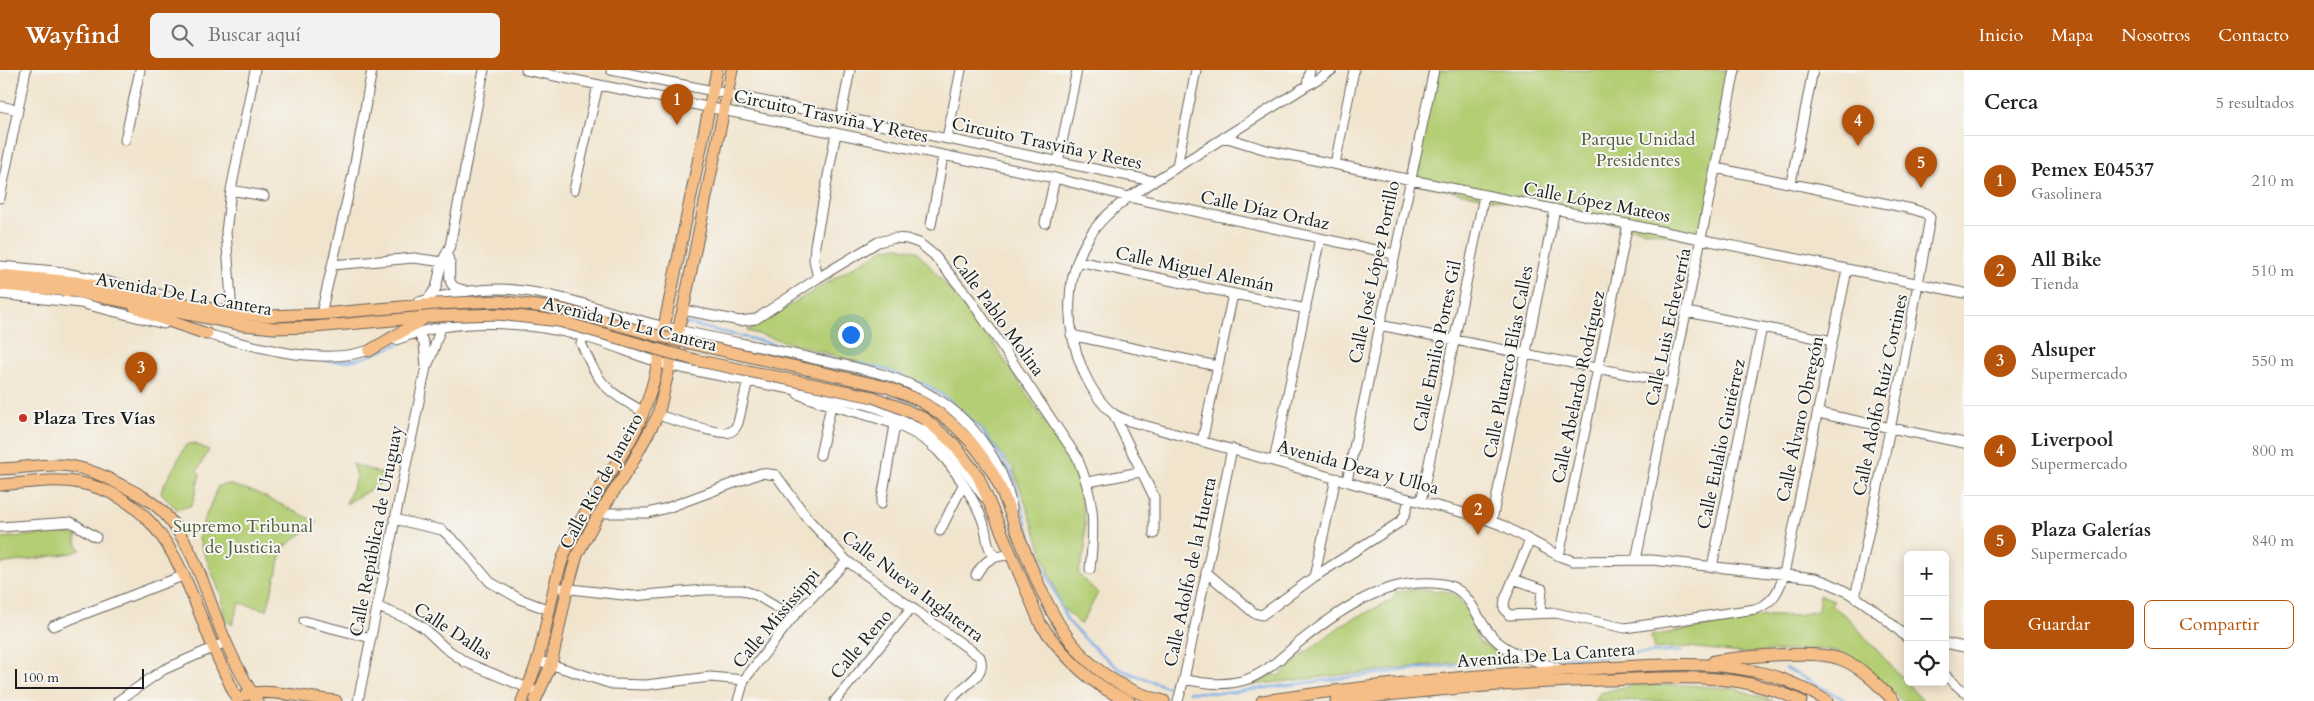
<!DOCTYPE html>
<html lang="es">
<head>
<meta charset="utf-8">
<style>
	:root { --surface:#fff; --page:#f2f2f2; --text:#222; --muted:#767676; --line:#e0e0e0; --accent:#b45309 }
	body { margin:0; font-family:Cardo,serif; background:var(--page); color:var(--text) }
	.controls { position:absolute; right:15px; bottom:15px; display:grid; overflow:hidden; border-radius:8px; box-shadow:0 2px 12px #0003 }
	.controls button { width:45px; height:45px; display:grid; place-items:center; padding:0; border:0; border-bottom:1px solid var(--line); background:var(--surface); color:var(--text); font:25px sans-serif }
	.scale { position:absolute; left:15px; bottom:12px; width:129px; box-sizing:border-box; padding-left:5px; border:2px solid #1c1c1c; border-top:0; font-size:14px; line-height:18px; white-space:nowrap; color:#1c1c1c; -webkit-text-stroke:4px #f6f6f2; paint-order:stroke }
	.you { position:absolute; left:850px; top:264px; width:18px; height:18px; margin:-12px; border:4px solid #fff; border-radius:50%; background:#1a73e8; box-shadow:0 0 0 8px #1a73e833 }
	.badge { display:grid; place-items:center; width:32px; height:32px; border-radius:50%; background:var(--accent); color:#fff; font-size:16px; font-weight:700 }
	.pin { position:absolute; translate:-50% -41px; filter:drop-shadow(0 1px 2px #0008) }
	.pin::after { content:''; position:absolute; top:26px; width:18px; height:15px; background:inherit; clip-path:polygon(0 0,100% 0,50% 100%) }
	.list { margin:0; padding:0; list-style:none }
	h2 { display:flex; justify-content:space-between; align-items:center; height:65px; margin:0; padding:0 20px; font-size:21px }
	h2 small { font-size:16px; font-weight:400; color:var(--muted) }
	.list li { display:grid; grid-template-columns:32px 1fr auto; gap:15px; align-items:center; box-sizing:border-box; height:90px; padding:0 20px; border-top:1px solid var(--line) }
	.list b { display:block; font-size:19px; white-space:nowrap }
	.list p { margin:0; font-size:16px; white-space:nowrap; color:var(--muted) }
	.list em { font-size:16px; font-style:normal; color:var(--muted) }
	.actions { display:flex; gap:10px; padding:15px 20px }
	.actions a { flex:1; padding:11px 0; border:1px solid var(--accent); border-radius:8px; text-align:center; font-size:18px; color:var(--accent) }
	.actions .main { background:var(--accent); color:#fff }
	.icon { flex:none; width:28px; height:28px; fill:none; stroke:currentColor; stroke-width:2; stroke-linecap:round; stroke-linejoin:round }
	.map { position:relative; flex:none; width:1964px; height:631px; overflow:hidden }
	header { display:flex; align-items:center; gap:30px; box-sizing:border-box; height:70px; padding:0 25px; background:var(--accent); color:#fff }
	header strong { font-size:24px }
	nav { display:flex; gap:28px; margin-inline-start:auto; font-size:18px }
	.search { width:350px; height:45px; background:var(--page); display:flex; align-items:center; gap:12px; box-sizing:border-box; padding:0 18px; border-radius:8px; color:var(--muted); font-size:19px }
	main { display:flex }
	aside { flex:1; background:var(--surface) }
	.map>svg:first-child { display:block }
</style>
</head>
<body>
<header>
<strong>Wayfind</strong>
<div class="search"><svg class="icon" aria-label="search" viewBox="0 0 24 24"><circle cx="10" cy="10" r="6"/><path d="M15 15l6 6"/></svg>Buscar aquí</div>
<nav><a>Inicio</a><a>Mapa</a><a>Nosotros</a><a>Contacto</a></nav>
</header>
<main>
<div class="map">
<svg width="1964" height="631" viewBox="0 0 1964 631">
	<rect width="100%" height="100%" fill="#f6f6f2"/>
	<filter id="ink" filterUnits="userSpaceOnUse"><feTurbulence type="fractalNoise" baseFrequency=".02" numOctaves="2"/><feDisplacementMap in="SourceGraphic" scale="10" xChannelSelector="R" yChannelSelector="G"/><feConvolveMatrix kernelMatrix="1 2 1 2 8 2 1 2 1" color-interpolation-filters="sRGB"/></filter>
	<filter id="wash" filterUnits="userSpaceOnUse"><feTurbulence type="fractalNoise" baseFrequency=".0096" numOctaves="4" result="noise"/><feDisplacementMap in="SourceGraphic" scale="20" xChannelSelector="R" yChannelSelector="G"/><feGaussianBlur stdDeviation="1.12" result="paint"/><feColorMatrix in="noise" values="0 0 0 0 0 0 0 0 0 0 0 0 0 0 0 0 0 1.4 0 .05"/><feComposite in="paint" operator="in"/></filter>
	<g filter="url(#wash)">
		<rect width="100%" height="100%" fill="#f1e4cd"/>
		<path fill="#b4ce73" stroke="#687548" d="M1431 0H1733L1701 172 1408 112Z
			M898 177 917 181 986 262 1071 391 1079 417 1085 450V480L1078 504 1098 523 1081 555 1061 536 1013 398 982 360 948 329 928 316 883 299 747 261 883 179Z
			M193 373 209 380 197 401 200 404 192 435 177 440 161 423 162 419 186 375Z
			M353 394 391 407 346 434 356 408Z
			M228 414 255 422 317 452 283 478 267 540 239 533 232 555 224 549 222 528 199 470 200 460 218 416Z
			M60 463 77 465 76 473 81 480 72 483 0 494V468Z
			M1419 519 1451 522 1466 537 1479 572 1505 587 1251 615 1272 605 1279 606 1296 590 1343 554 1392 530 1396 522Z
			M1820 525 1834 530 1831 535 1846 546 1923 631H1902L1858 590 1827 579 1741 583 1689 577 1654 579 1651 566 1765 546H1792L1818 541Z
			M1631 615H1687L1736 619 1774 631H1594L1600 623Z"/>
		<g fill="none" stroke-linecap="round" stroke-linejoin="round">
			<path stroke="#7cafe8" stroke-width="2.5" d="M685 253 832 288
				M322 290C351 296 374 284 401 273
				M852 292 883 299 928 316 948 329 982 360 1012 403 1030 466 1067 550 1089 573 1119 599 1167 617
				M1562 588 1682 581
				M1786 598 1847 631
				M1189 622 1226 623 1414 599 1506 591"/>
		</g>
	</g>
	<g filter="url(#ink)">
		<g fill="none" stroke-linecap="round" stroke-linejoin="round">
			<defs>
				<path id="minor" d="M526 0 1055 108 1129 127 1394 184
					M611 0 1153 111
					M1332 0 1129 127C1114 139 1099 150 1089 167 1063 209 1065 259 1084 303 1091 318 1099 332 1112 343 1117 346 1124 349 1129 351L1409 429 1477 446 1504 456 1559 486 1573 491 1652 490 1815 508C1850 519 1882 544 1908 569
					M1307 15 1310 0
					M0 36 18 40
					M841 46 850 0
					M1224 67 1270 81 1964 223
					M947 68 961 0
					M125 70 140 0
					M1058 92 1077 0
					M1335 94 1354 0
					M1177 96 1196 0
					M1716 98 1912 139 1925 143 1930 148 1903 296 1855 528
					M1791 113 1813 0
					M231 120 264 126
					M574 120 598 15
					M0 128 26 0
					M1045 153 1055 108
					M931 155 943 86
					M448 187C454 202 441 216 464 220
					M1078 191 1306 239
					M332 195 414 188 450 193
					M0 196 55 201 101 210 171 227
					M818 208 814 190 815 175 836 63
					M0 224 80 233 164 254
					M428 229 436 218 442 192 450 176 484 0
					M418 232C450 224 482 216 515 220 567 225 614 245 665 257 716 269 768 278 820 290 859 298 899 305 934 327 973 350 1004 393 1012 438
					M683 240 740 251 756 249 818 208 878 172 895 168 907 169 919 173 934 185 970 229 1077 387C1095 430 1095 454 1090 499
					M1687 242 1832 271
					M232 243 226 162 231 120 255 0
					M321 244 353 104 372 0
					M1379 255 1672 313
					M201 263C253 275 323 299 375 278
					M1071 265 1217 296
					M396 270C453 247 519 251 578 265 610 273 640 288 672 296 737 311 803 319 868 335 900 345 928 358 952 383 964 397 973 413 984 427
					M581 273C600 315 603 319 644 342
					M426 297C434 285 435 270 442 256
					M798 324C846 345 911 345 946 390 959 406 981 439 985 459 988 470 986 478 996 486
					M1113 343 1154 427V464
					M1818 343 1964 373
					M658 345C671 349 720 366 730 362 735 360 736 357 738 353L748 310
					M1202 372 1233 224
					M820 385 831 336
					M1274 391 1320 168
					M1347 411 1434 0
					M1088 412 1140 402
					M1421 432 1484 126
					M881 434 895 355
					M599 443H648L667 438 761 403 776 405 808 449 847 491 980 587C988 608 960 615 951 631
					M394 449 442 460 459 475 490 512 520 529 549 540
					M1492 450 1555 139
					M0 457 71 452 96 467
					M940 461 963 415
					M1530 470 1505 529 1504 538 1509 545 1556 543 1625 558 1755 539C1772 534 1780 520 1784 504L1847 200
					M1559 486 1628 154
					M1636 490 1735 0
					M1712 497 1762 257
					M1206 502 1254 543 1262 545 1314 507 1400 452 1405 445 1409 429
					M976 505C985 489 993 486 1011 485
					M1314 507 1336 408
					M1513 509 1542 519 1540 543
					M562 518 632 526 706 520H742L756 525 793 547
					M378 537 411 550 424 558 444 577 465 592 532 620
					M304 551 371 568
					M53 556 185 505
					M1945 573 1964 577
					M537 590 612 614 646 615 710 607 744 610
					M1945 605 1964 622
					M1184 609C1204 614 1228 616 1248 609 1267 602 1282 587 1297 574 1339 541 1386 505 1443 514 1474 519 1476 555 1498 572 1515 586 1540 592 1560 599
					M118 631 163 600 226 572
					M358 631 426 297 424 273 417 262
					M738 631 744 610 793 547 847 491
					M835 631 912 537
					M1178 631 1184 609 1232 379"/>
				<path id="major" d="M0 205 75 212 232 243 267 246 321 244 436 234
					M0 215 72 221 243 255 274 258 314 257 437 246
					M134 236 154 246 207 264
					M369 281 422 250
					M918 330C949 347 973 370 991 400 1002 418 1009 439 1016 459 1048 539 1071 608 1164 631
					M925 349 954 374 978 406 1041 555C1065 587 1091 616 1129 631
					M0 399C19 398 38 395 57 395 80 395 101 404 121 415 137 423 153 431 165 444 197 480 207 528 225 570 234 591 245 612 257 631
					M0 415C26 413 54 408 80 413 158 428 181 496 207 562 216 585 227 608 238 631
					M1714 591C1743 587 1814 579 1840 589 1862 597 1878 615 1894 631
					M246 625C261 617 317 629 336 631
					M522 631C529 615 536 598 540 581 549 547 553 510 567 478 584 439 610 406 631 369 650 334 659 296 664 257L717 0
					M535 631 551 595 567 520 577 485 596 449 631 395 658 345 683 240 732 0
					M1262 631C1370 615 1479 604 1588 599 1645 596 1702 589 1758 602 1783 607 1805 618 1827 631
					M1336 631C1425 620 1515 612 1604 610 1675 608 1735 600 1801 631"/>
			</defs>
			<use href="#minor" stroke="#67625a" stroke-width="11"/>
			<use href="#major" stroke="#67625a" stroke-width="13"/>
			<use href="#minor" stroke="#fff" stroke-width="9"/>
			<use href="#major" stroke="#f6be87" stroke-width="11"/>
			<defs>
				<path id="major-bridge" d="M436 234 498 231 560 239 662 267 887 317 918 330
					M437 246 499 244 559 251 695 290 873 327 901 338 925 349"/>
			</defs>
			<use href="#major-bridge" stroke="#67625a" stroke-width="13" stroke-linecap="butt"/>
			<use href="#major-bridge" stroke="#f6be87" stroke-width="11"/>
		</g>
	</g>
	<circle fill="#c8321e" stroke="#f6f6f2" stroke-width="2" cx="23" cy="348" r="5"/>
	<g text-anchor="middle" stroke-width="4" stroke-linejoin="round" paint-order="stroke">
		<g font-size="18" fill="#1c1c1c" stroke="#f6f6f2">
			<text transform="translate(831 46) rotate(12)" y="6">Circuito Trasviña Y Retes</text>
			<text transform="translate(1047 73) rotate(12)" y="6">Circuito Trasviña y Retes</text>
			<text transform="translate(1597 132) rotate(11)" y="6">Calle López Mateos</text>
			<text transform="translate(1265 140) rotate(12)" y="6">Calle Díaz Ordaz</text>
			<text transform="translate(1195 199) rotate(12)" y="6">Calle Miguel Alemán</text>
			<text transform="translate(1374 202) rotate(-78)" y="6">Calle José López Portillo</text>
			<text transform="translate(184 224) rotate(10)" y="6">Avenida De La Cantera</text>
			<text transform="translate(998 245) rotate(54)" y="6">Calle Pablo Molina</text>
			<text transform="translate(630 254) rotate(14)" y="6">Avenida De La Cantera</text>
			<text transform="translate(1668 257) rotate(-78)" y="6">Calle Luis Echeverría</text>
			<text transform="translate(1437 276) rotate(-78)" y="6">Calle Emilio Portes Gil</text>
			<text transform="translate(1508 292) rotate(-79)" y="6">Calle Plutarco Elías Calles</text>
			<text transform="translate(1578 317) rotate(-78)" y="6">Calle Abelardo Rodríguez</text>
			<text transform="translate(1880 325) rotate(-78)" y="6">Calle Adolfo Ruíz Cortines</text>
			<text transform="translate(1800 349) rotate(-78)" y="6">Calle Álvaro Obregón</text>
			<text transform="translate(1721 374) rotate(-78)" y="6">Calle Eulalio Gutiérrez</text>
			<text transform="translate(1358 397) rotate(15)" y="6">Avenida Deza y Ulloa</text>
			<text transform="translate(601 411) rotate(-61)" y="6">Calle Río de Janeiro</text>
			<text transform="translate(376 461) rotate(-79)" y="6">Calle República de Uruguay</text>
			<text transform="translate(1190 502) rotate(-78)" y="6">Calle Adolfo de la Huerta</text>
			<text transform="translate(913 516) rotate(37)" y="6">Calle Nueva Inglaterra</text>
			<text transform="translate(776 548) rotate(-50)" y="6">Calle Mississippi</text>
			<text transform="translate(453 561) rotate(33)" y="6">Calle Dallas</text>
			<text transform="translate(861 574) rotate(-50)" y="6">Calle Reno</text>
			<text transform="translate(1546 585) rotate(-4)" y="6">Avenida De La Cantera</text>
		</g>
		<g font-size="18" fill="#515a3a" stroke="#f6f6f2">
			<text x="1638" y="75">Parque Unidad<tspan x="1638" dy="21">Presidentes</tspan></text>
			<text x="243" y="462">Supremo Tribunal<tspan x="243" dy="21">de Justicia</tspan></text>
		</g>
		<g font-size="18" font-weight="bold" fill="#1c1c1c" stroke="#f6f6f2" text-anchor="start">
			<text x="33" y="354">Plaza Tres Vías</text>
		</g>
	</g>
</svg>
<div class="controls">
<button>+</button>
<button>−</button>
<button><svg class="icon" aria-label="locate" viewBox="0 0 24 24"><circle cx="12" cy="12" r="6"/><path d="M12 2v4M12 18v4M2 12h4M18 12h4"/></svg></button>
</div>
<div class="scale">100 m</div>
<div class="you"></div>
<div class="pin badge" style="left:677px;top:55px">1</div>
<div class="pin badge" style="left:1478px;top:465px">2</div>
<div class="pin badge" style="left:141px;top:323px">3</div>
<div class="pin badge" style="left:1858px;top:76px">4</div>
<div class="pin badge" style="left:1921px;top:118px">5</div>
</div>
<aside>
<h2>Cerca<small>5 resultados</small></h2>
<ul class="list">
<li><span class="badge">1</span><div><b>Pemex E04537</b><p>Gasolinera</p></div><em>210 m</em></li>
<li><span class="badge">2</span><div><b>All Bike</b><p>Tienda</p></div><em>510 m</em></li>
<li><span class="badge">3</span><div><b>Alsuper</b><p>Supermercado</p></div><em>550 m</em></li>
<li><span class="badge">4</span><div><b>Liverpool</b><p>Supermercado</p></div><em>800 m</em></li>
<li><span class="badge">5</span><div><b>Plaza Galerías</b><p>Supermercado</p></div><em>840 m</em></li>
</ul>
<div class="actions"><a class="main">Guardar</a><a>Compartir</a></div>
</aside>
</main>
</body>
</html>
